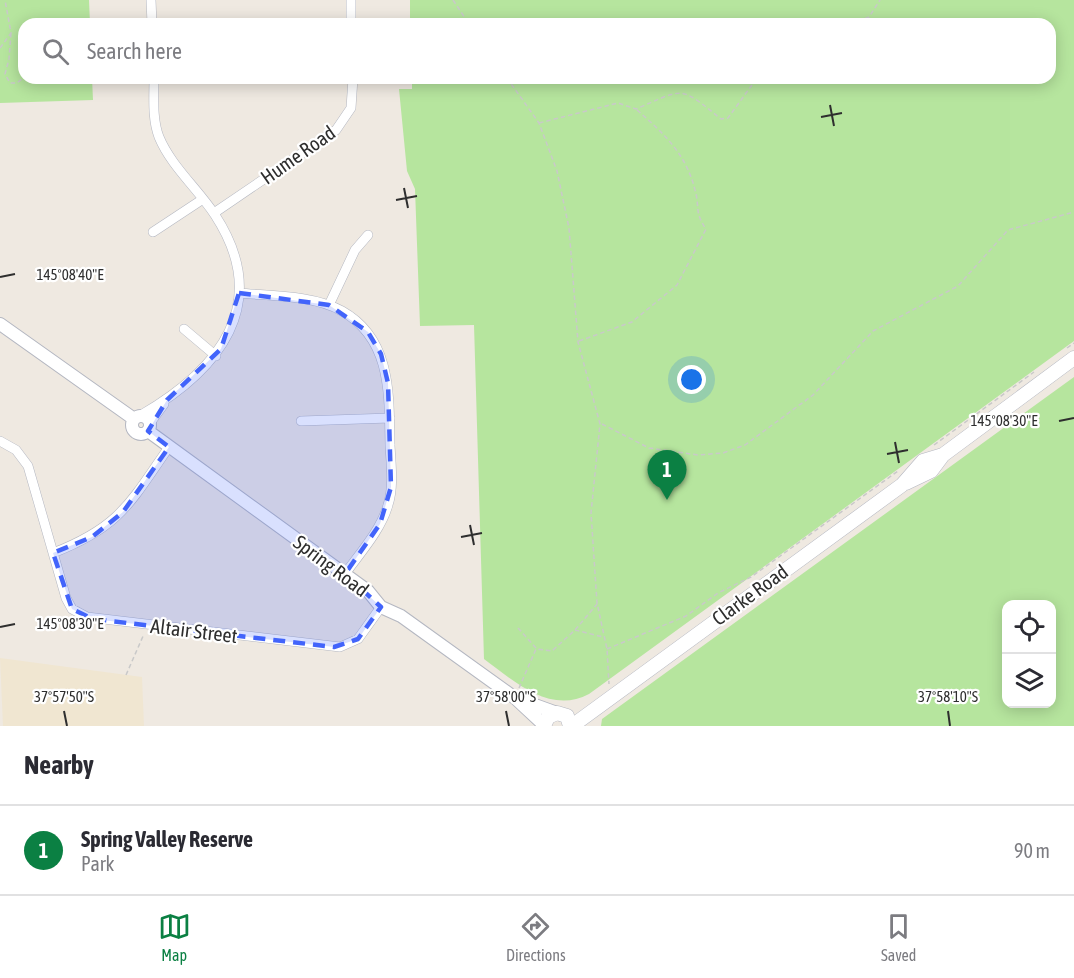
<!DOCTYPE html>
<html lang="en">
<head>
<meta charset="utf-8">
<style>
	:root { --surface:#fff; --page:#f7f7f7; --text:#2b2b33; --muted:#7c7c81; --line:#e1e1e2; --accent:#0b8043 }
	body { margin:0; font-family:"Asap Condensed",sans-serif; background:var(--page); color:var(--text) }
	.controls { position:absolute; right:18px; bottom:18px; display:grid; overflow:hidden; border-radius:12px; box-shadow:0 3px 15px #0003 }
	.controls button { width:54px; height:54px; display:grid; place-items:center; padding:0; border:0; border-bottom:2px solid var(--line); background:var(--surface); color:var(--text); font:30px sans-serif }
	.you { position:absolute; left:692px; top:380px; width:21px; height:21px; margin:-15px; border:4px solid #fff; border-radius:50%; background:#1a73e8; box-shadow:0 0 0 9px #1a73e833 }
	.badge { display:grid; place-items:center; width:39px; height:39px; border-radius:50%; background:var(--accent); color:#fff; font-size:20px; font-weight:700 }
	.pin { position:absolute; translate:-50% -50px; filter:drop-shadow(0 2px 3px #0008) }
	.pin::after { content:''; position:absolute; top:32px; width:21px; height:18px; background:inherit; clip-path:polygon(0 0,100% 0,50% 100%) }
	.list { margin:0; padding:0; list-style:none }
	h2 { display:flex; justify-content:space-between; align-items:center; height:78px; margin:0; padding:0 24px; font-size:26px }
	h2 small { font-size:20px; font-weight:400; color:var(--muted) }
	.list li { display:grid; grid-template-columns:39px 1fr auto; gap:18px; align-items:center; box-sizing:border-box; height:90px; padding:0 24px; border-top:2px solid var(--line) }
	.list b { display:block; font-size:22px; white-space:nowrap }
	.list p { margin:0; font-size:20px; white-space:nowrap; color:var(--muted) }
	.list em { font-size:20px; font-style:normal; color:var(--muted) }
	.icon { flex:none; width:33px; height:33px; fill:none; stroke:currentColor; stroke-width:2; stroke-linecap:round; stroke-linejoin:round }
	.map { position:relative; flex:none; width:1074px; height:726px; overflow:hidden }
	.search { position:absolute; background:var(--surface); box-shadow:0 3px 15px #0003; left:18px; right:18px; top:18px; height:66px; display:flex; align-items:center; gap:15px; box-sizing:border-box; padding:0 21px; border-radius:18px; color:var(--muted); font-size:22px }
	.sheet { height:168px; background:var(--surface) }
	nav { display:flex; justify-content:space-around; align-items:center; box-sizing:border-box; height:84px; border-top:2px solid var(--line); background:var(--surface); font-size:16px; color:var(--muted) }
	nav a { display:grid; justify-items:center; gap:3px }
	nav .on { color:var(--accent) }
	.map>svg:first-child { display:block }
</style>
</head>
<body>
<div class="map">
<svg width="1074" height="726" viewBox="0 0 1074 726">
	<rect width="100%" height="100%" fill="#efe9e1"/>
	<path fill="#f0e6d1" d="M0 658 142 677 144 726H3Z"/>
	<path fill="#b6e59e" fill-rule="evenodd" d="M0 0H89L90 24H24V78H92L93 100 0 103Z
		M410 0H1074V341L589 694C550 715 514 681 484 659L474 325 420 326 415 189 407 171 399 89H412V78H1050V24H410Z
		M1074 377V726H601L602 719ZM1006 604H1052V704H1006Z"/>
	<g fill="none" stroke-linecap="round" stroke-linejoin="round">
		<defs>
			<path id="minor" d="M151 0 152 24
				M351 0V24
				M214 213 336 130 351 108 353 78
				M153 232 203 199
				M239 293C271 296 313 295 342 311 392 339 389 395 390 445 391 465 394 486 388 505 381 530 360 553 345 574
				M329 305 355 250 368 235
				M184 329 216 356
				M141 415C219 370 273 304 215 215 198 189 171 166 159 137 152 119 154 97 154 78
				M301 421 390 418
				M150 423 164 404
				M0 441 16 450 28 466 66 598 72 609 87 617 340 647 358 639 381 607
				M53 553C120 527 130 503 169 447"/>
			<path id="tertiary" d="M0 324 134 419
				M132 425a9 9 0 1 1 18 0a9 9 0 1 1-18 0Z
				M148 431 368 591 381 607 401 616 515 698 544 725
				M521 700 557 713"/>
			<path id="secondary" d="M906 483 931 471 943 455 1074 358
				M544 726 548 717 557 713 567 716 570 726
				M572 726 902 485 923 461 943 455"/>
		</defs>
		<use href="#minor" stroke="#b4b7c1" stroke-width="10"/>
		<use href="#tertiary" stroke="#b4b7c1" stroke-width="14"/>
		<use href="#secondary" stroke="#b4b7c1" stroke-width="15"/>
		<path stroke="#c9c9c9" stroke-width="1.5" stroke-dasharray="4.5 3" stroke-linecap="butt" d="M453 0 469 24
			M851 24 869 17 880 0
			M11 33 9 59 5 74 10 83H17L24 77
			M0 48 11 33 5 0
			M507 78 539 123 557 171 569 228 578 342 600 424 591 513 597 603 607 649 609 684
			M539 123 618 103 636 109C685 88 679 85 721 119L728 118 757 78
			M579 341 632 322 677 285 706 229C694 212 700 207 695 190 686 153 663 133 636 109
			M1067 348 1074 343
			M602 424 649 448 698 455 723 453 745 445 813 395 873 331 958 286 1008 230 1074 212
			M934 445 1034 372
			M518 628 536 648
			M575 630 603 637
			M607 649 686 616 718 593 751 577 898 471
			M126 675 144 634
			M519 688 536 649 552 651 575 630 597 604"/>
		<use href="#minor" stroke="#fff" stroke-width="9"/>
		<use href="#tertiary" stroke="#fff" stroke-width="12"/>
		<use href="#secondary" stroke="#fff" stroke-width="14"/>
	</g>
	<path fill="#4264fb" fill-opacity="0.2" stroke="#4264fb" stroke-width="4.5" stroke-dasharray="12 8" stroke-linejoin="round" d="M239 293 329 305 368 332 381 354 388 383 391 487 380 524 345 574 381 607 358 639 334 647 93 619 72 609 53 553 92 537 123 512 169 447 148 431 167 400 221 349Z"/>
	<path fill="none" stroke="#2e2e2e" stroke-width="2" d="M830 105 834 126M821 117 842 113M404 188 408 208M396 200 417 196M0 277 15 274M1059 421 1074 418M895 442 899 463M887 454 908 450M470 525 474 545M461 537 482 533M0 627 15 624M64 711 67 726M506 711 509 726M948 711 950 726"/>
	<g text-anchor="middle" stroke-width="4.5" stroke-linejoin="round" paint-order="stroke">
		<g font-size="20" fill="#2e2e2e" stroke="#fff">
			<text transform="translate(298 155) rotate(-35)" y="7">Hume Road</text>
			<text transform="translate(331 566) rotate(37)" y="7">Spring Road</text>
			<text transform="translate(750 595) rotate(-36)" y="7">Clarke Road</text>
			<text transform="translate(194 631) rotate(7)" y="7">Altair Street</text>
		</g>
	</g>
	<g font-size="15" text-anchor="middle" fill="#2e2e2e" stroke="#fff" stroke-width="4.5" stroke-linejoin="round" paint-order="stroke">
		<text x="70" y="280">145°08'40"E</text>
		<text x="1004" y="426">145°08'30"E</text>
		<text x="70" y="629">145°08'30"E</text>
		<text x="64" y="702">37°57'50"S</text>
		<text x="506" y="702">37°58'00"S</text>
		<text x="948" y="702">37°58'10"S</text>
	</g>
</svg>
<div class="controls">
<button><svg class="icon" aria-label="locate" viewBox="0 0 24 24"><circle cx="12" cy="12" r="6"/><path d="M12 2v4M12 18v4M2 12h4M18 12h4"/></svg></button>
<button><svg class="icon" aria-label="layers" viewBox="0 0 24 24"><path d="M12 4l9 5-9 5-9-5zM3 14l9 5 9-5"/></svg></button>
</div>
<div class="you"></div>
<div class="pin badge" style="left:667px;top:500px">1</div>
<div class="search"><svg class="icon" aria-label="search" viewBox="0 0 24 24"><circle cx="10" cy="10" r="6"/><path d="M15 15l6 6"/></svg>Search here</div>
</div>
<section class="sheet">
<h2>Nearby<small></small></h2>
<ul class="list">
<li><span class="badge">1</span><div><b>Spring Valley Reserve</b><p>Park</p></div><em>90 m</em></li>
</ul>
</section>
<nav>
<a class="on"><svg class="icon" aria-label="map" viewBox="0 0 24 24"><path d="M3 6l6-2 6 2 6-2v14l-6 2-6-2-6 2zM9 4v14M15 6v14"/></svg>Map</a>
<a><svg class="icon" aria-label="directions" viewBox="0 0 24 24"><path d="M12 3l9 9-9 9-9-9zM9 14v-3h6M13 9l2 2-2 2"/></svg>Directions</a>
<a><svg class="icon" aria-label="saved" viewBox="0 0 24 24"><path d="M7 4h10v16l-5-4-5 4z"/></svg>Saved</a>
</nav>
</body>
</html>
